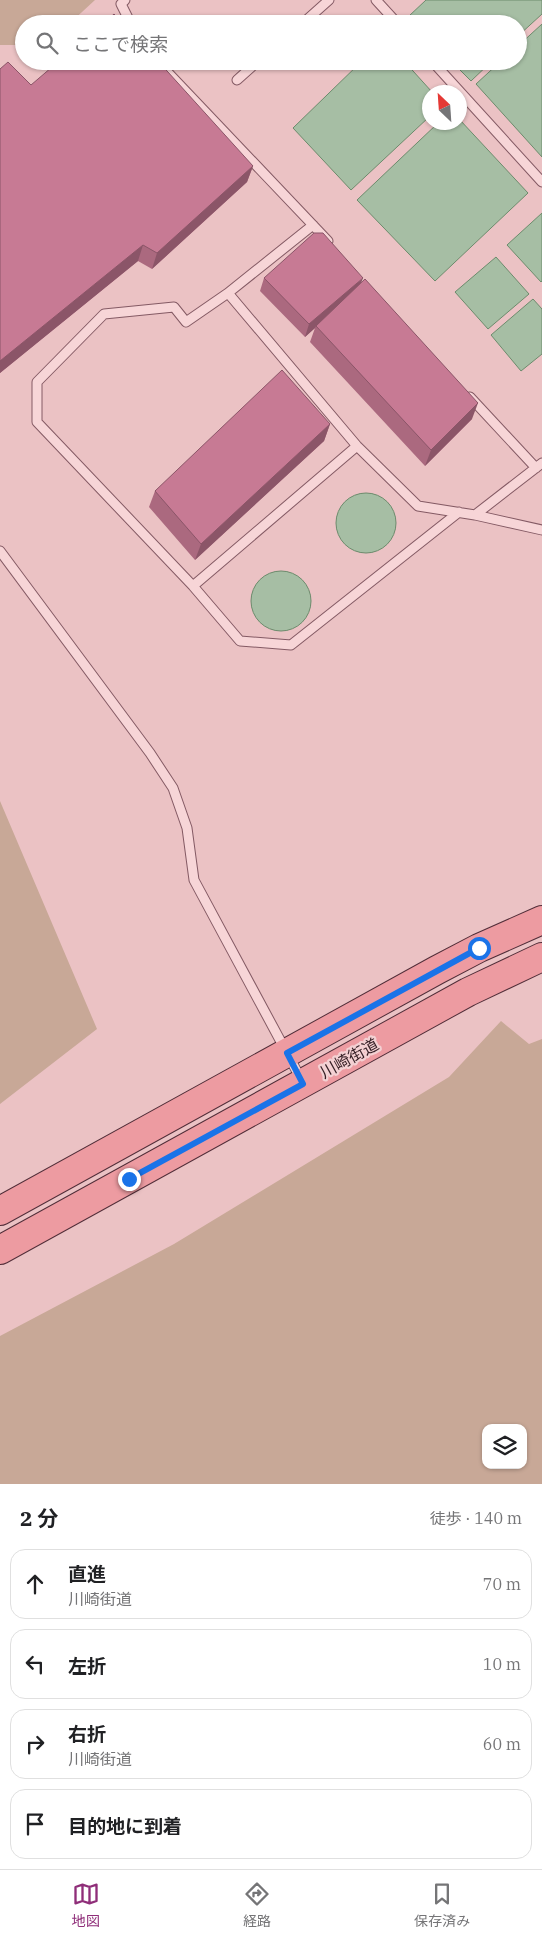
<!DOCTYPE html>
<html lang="ja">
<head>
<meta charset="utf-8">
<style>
	:root { --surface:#fff; --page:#f2f2f2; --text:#202124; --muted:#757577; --line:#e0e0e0; --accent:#8f2e79 }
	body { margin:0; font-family:"IBM Plex Serif","Noto Sans JP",serif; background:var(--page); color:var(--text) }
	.controls { position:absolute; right:15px; bottom:15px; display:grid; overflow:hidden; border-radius:10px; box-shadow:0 1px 4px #0004 }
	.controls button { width:45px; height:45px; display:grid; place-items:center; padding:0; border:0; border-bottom:1px solid var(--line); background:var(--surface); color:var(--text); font:25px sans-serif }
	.compass { position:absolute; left:422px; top:85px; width:45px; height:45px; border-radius:50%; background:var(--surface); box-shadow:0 1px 4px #0004; rotate:335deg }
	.stop { position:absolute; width:15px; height:15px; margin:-11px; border:4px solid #1a73e8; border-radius:50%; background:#fff }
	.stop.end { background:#1a73e8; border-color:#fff; box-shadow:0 1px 5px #0008 }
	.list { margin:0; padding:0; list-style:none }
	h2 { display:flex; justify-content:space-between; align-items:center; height:65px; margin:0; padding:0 20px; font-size:21px }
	h2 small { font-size:16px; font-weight:400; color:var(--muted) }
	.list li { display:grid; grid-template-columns:32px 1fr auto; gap:15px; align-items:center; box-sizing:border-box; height:70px; margin:0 10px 10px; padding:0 10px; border:1px solid var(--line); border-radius:15px }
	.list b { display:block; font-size:19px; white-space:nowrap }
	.list p { margin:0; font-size:16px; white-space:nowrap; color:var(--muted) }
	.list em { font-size:16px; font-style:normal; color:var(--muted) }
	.icon { flex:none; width:28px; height:28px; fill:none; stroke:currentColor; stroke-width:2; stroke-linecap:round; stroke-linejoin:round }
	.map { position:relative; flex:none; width:542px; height:1484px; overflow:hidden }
	.search { position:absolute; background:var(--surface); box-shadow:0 1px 4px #0004; left:15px; right:15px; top:15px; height:55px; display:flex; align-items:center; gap:12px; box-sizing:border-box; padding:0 18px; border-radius:28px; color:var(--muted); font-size:19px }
	.sheet { height:385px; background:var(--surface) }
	nav { display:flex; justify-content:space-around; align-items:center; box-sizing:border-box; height:70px; border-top:1px solid var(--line); background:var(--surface); font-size:14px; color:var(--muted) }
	nav a { display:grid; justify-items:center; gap:2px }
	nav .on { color:var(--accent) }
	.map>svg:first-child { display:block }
</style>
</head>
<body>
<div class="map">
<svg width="542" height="1484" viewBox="0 0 542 1484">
	<rect width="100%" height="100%" fill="#ebc2c4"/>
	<path fill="#c8a897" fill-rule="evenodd" d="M0 0H95L69 24H24V45H0Z
		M0 801 97 1029 0 1104Z
		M501 1021 529 1044 542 1039V1484H0V1336L174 1244 449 1077ZM486 1428H523V1465H486Z"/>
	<path fill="#a6bea4" stroke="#6c8b6c" d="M426 0H542V14L518 36V24H416L409 16Z
		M542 24V157L476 84 501 61H518V46Z
		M362 61H404L432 92H430L429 117 351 190 293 128Z
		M451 61H492L471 81Z
		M460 120 528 193 435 281 357 200 438 123 460 122Z
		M542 213V281L541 282 507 245Z
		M496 257 529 294 488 329 455 292Z
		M533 299 542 309V354L521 371 491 335Z
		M336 523a30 30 0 1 1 60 0a30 30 0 1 1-60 0Z
		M251 601a30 30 0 1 1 60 0a30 30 0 1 1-60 0Z"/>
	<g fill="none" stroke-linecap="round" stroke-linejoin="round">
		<defs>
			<path id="lane" d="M125 0 121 4 131 24
				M376 0 398 24
				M302 24 329 0
				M157 61 328 241
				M432 61 542 182
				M237 80 258 61
				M313 225 228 293 357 446 418 506 475 515 542 463
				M228 293 186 322 174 307 104 314 37 382V422L193 586 240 641 291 645 459 512
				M470 397 536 468
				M475 515 542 530
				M0 551 150 753 173 788 187 828 194 880 302 1081
				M193 586 357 446"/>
			<path id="primary" d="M0 1211 437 970 479 948 542 920
				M0 1250 468 992 542 957"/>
		</defs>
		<use href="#lane" stroke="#845a64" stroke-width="11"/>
		<use href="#primary" stroke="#522e39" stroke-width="30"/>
		<use href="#lane" stroke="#f7d5d7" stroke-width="9"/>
		<use href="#primary" stroke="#ed9ba1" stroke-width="28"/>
	</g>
	<path fill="#ab697f" d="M0 69 31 85 253 166 247 182 152 269 138 261 0 373Z
		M264 278 361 284 472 419 425 466 310 342 315 328 305 337 260 291Z
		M330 424 324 441 195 560 149 507 155 491Z"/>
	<path fill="#8b5568" d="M253 166 247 182 152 269 157 253Z
		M143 245 138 261 0 373V361Z
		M363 278 358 291 316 326 315 328 305 337 309 324Z
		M478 403 472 419 425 466 431 450Z
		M330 424 324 441 195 560 201 544Z"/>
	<path fill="#c77a94" stroke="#8b5568" d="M114 14 124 24H103Z
		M59 61H158L253 166 157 253 143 245 0 361V69L8 62 31 85Z
		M314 233H323L363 278 309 324 264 278Z
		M365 279 478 403 431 450 316 326Z
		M282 370 330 424 201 544 155 491Z"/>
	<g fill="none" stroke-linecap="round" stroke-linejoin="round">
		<path stroke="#1a73e8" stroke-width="6" d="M129 1179 303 1084 287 1053 479 948"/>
	</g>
	<g text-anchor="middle" stroke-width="4.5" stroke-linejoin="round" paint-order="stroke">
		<g font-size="16" fill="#341e24" stroke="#f3d1d3">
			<text transform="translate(349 1058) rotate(-29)" y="6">川崎街道</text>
		</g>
	</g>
</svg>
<div class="controls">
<button><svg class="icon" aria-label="layers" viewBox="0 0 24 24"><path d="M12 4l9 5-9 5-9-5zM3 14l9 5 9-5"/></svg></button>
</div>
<svg class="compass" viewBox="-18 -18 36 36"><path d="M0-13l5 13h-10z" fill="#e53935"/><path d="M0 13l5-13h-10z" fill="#757577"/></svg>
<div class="stop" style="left:479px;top:948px"></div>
<div class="stop end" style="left:129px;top:1179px"></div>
<div class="search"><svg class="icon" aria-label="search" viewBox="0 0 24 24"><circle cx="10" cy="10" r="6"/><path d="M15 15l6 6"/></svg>ここで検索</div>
</div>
<section class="sheet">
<h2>2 分<small>徒歩 · 140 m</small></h2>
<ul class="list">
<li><svg class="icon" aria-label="ahead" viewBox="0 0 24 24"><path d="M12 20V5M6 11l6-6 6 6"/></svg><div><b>直進</b><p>川崎街道</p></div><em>70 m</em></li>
<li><svg class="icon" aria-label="left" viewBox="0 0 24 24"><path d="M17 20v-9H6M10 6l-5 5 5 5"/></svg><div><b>左折</b></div><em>10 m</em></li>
<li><svg class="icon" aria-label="right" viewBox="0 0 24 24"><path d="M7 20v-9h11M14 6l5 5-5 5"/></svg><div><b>右折</b><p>川崎街道</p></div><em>60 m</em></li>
<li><svg class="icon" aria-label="arrive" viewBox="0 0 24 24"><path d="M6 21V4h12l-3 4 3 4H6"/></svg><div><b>目的地に到着</b></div></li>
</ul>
</section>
<nav>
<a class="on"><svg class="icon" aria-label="map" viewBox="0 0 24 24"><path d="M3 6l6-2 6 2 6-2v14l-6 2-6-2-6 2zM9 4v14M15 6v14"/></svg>地図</a>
<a><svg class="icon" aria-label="directions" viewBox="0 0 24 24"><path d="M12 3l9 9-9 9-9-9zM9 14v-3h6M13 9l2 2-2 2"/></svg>経路</a>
<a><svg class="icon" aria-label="saved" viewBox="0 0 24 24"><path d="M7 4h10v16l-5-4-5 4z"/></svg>保存済み</a>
</nav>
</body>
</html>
